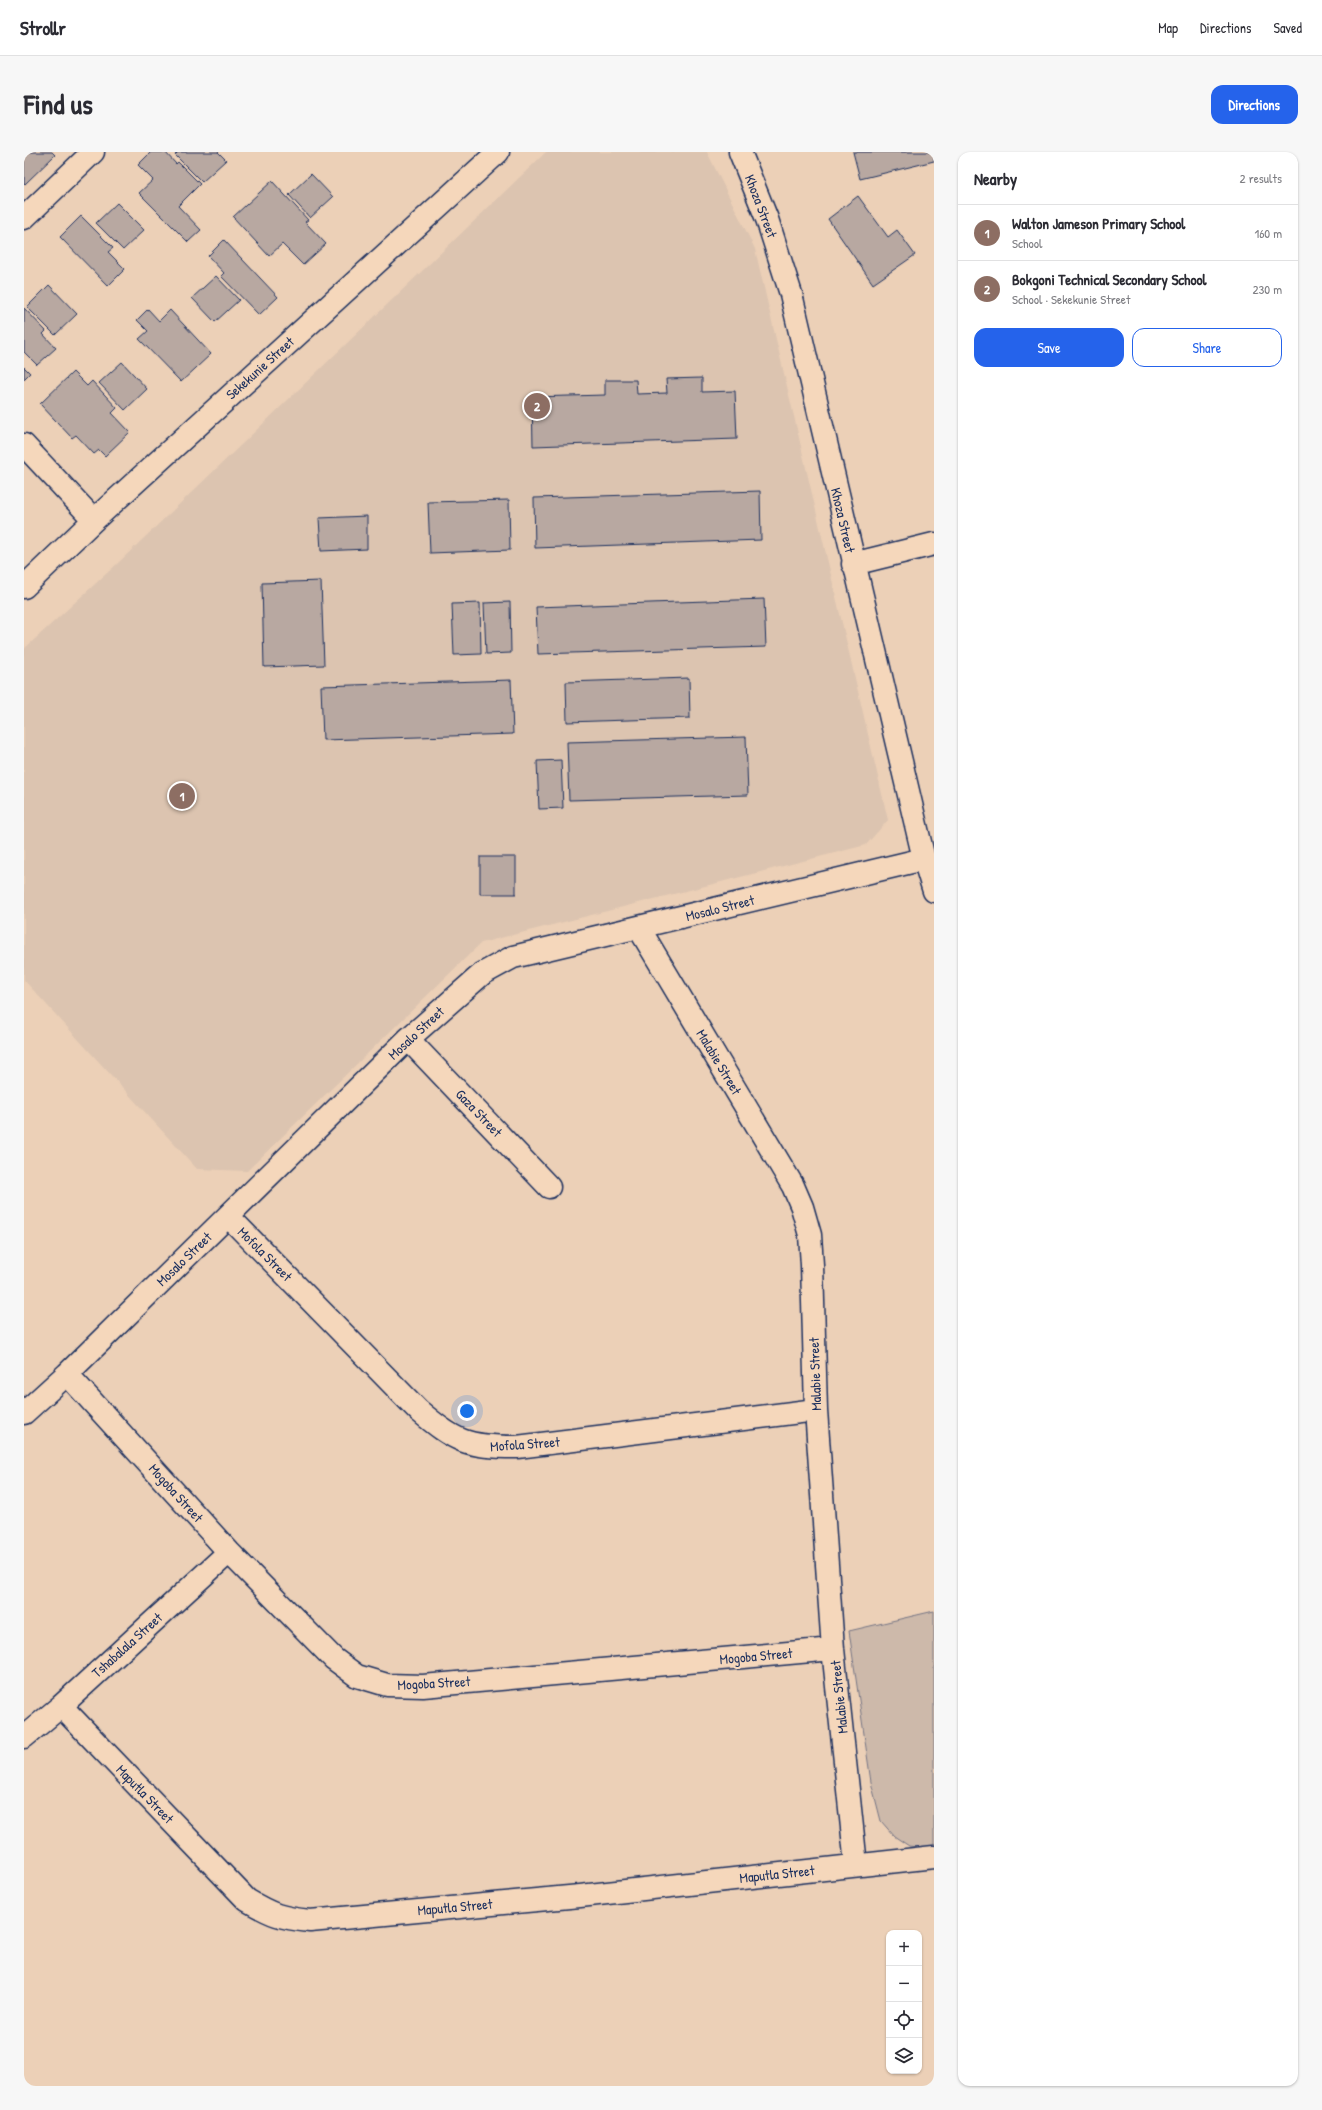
<!DOCTYPE html>
<html lang="en">
<head>
<meta charset="utf-8">
<style>
	:root { --surface:#fff; --page:#f7f7f7; --text:#2b2b33; --muted:#7c7c81; --line:#e1e1e2; --accent:#2563eb }
	body { margin:0; font-family:"Patrick Hand",sans-serif; background:var(--page); color:var(--text) }
	.controls { position:absolute; right:12px; bottom:12px; display:grid; overflow:hidden; border-radius:8px; box-shadow:0 1px 3px #0004 }
	.controls button { width:36px; height:36px; display:grid; place-items:center; padding:0; border:0; border-bottom:1px solid var(--line); background:var(--surface); color:var(--text); font:20px sans-serif }
	.you { position:absolute; left:443px; top:1259px; width:14px; height:14px; margin:-10px; border:3px solid #fff; border-radius:50%; background:#1a73e8; box-shadow:0 0 0 6px #1a73e833 }
	.badge { display:grid; place-items:center; width:26px; height:26px; border-radius:50%; background:var(--accent); color:#fff; font-size:13px; font-weight:700 }
	.pin { position:absolute; translate:-50% -50%; border:2px solid #fff; box-shadow:0 1px 4px #0006 }
	.list { margin:0; padding:0; list-style:none }
	h2 { display:flex; justify-content:space-between; align-items:center; height:52px; margin:0; padding:0 16px; font-size:17px }
	h2 small { font-size:13px; font-weight:400; color:var(--muted) }
	.list li { display:grid; grid-template-columns:26px 1fr auto; gap:12px; align-items:center; box-sizing:border-box; height:56px; padding:0 16px; border-top:1px solid var(--line) }
	.list b { display:block; font-size:15px; white-space:nowrap }
	.list p { margin:0; font-size:13px; white-space:nowrap; color:var(--muted) }
	.list em { font-size:13px; font-style:normal; color:var(--muted) }
	.actions { display:flex; gap:8px; padding:12px 16px }
	.actions a { flex:1; padding:9px 0; border:1px solid var(--accent); border-radius:12px; text-align:center; font-size:14px; color:var(--accent) }
	.actions .main { background:var(--accent); color:#fff }
	.icon { flex:none; width:22px; height:22px; fill:none; stroke:currentColor; stroke-width:2; stroke-linecap:round; stroke-linejoin:round }
	.map { position:relative; flex:none; width:910px; height:1934px; overflow:hidden; border-radius:12px }
	header { display:flex; align-items:center; gap:24px; box-sizing:border-box; height:56px; padding:0 20px; background:var(--surface); border-bottom:1px solid var(--line) }
	header strong { font-size:19px }
	nav { display:flex; gap:22px; margin-inline-start:auto; font-size:14px }
	.intro { display:flex; align-items:center; justify-content:space-between; box-sizing:border-box; height:96px; padding:0 24px }
	h1 { margin:0; font-size:28px }
	.button { padding:10px 18px; border-radius:12px; background:var(--accent); color:#fff; font-size:14px; font-weight:700 }
	main { display:flex; gap:24px; padding:0 24px }
	aside { flex:1; background:var(--surface); border-radius:12px; box-shadow:0 1px 3px #0004 }
	.map>svg:first-child { display:block }
</style>
</head>
<body>
<header>
<strong>Strollr</strong>
<nav><a>Map</a><a>Directions</a><a>Saved</a></nav>
</header>
<div class="intro"><h1>Find us</h1><a class="button">Directions</a></div>
<main>
<div class="map">
<svg width="910" height="1934" viewBox="0 0 910 1934">
	<rect width="100%" height="100%" fill="#ecd0b7"/>
	<filter id="ink" filterUnits="userSpaceOnUse"><feTurbulence type="fractalNoise" baseFrequency=".025" numOctaves="2"/><feDisplacementMap in="SourceGraphic" scale="8" xChannelSelector="R" yChannelSelector="G"/><feConvolveMatrix kernelMatrix="1 2 1 2 8 2 1 2 1" color-interpolation-filters="sRGB"/></filter>
	<g filter="url(#ink)">
		<path fill="#dcc4b0" d="M522 0H683L731 97 864 668 842 693 457 791 223 1019 173 1017 0 828V497L94 411Z"/>
		<path fill="#cdb9aa" stroke="#747484" d="M910 1459V1697L885 1694 870 1684 857 1669 847 1630 825 1479Z"/>
		<path fill="#b8a8a1" stroke="#1b2f5e" d="M0 0H28L31 3 0 33Z
			M127 0H141L152 12 154 10 176 32 154 54 177 78 164 90 115 41 129 28 114 13Z
			M154 0H194L202 8 178 30 151 3Z
			M829 0H910V9L836 27Z
			M287 22 309 45 286 66 265 43Z
			M248 29 284 68 281 70 302 92 279 113 258 92 245 104 209 65Z
			M834 44 864 85 873 78 891 103 849 132 804 67Z
			M93 51 120 78 99 98 72 71Z
			M57 64 89 96 84 100 101 117 84 134 36 85Z
			M200 88 254 145 235 163 197 124 200 121 184 104Z
			M192 124 215 148 191 170 168 146Z
			M25 133 53 162 31 183 3 155Z
			M0 156 22 179 19 182 32 196 13 213 0 200Z
			M124 157 135 169 146 158 187 202 157 230 115 187 124 179 113 168Z
			M98 210 123 237 101 258 75 231Z
			M0 215 6 221 0 227Z
			M49 220 63 234 68 229 93 256 88 261 106 280 81 304 75 298 70 302 52 283 48 286 16 252Z
			M678 226V240L711 239 713 287 509 294 508 245 581 243V228H612L613 242 643 241 642 227Z
			M736 339 737 388 511 396 510 346Z
			M485 348 486 398 406 401 404 350Z
			M343 364V397L297 399 295 366Z
			M297 429 300 513 240 515 238 431Z
			M740 447 742 495 514 502 512 455Z
			M486 450 487 501 462 502 460 451Z
			M456 451 457 502 430 503 428 452Z
			M665 526 666 566 543 570 542 530Z
			M487 528 489 582 299 588 297 534Z
			M722 585 724 643 545 648 543 590Z
			M537 608 539 656 515 657 513 609Z
			M456 705H492V742H456Z"/>
		<g fill="none" stroke-linecap="round" stroke-linejoin="round">
			<defs>
				<path id="minor" d="M716 0 743 67 767 142 900 707 910 739
					M0 66 69 0
					M0 293 70 368
					M829 412 910 392
					M0 435 70 368 474 0
					M615 776 769 1034 778 1055 786 1083 788 1113 792 1258 809 1497 832 1713
					M384 887 525 1035
					M204 1064 394 1258C432 1290 442 1295 493 1295L792 1258
					M43 1222 205 1400 310 1507 333 1524 363 1533 399 1534 809 1497
					M0 1261 43 1222 384 887 458 822 489 805 900 707
					M37 1554 223 1748C248 1763 257 1766 286 1769L556 1744 910 1705
					M0 1585 37 1554 205 1400"/>
			</defs>
			<use href="#minor" stroke="#1b2f5e" stroke-width="25"/>
			<use href="#minor" stroke="#f5d7bb" stroke-width="22"/>
		</g>
	</g>
	<g text-anchor="middle" stroke-width="4" stroke-linejoin="round" paint-order="stroke">
		<g font-size="14" fill="#1b2f5e" stroke="#f5d7bb">
			<text transform="translate(737 54) rotate(69)" y="5">Khoza Street</text>
			<text transform="translate(236 216) rotate(-42)" y="5">Sekekunie Street</text>
			<text transform="translate(819 368) rotate(77)" y="5">Khoza Street</text>
			<text transform="translate(696 756) rotate(-14)" y="5">Mosalo Street</text>
			<text transform="translate(392 881) rotate(-43)" y="5">Mosalo Street</text>
			<text transform="translate(695 910) rotate(59)" y="5">Malabie Street</text>
			<text transform="translate(455 961) rotate(46)" y="5">Gaza Street</text>
			<text transform="translate(241 1102) rotate(45)" y="5">Mofola Street</text>
			<text transform="translate(160 1107) rotate(-44)" y="5">Mosalo Street</text>
			<text transform="translate(791 1222) rotate(-92)" y="5">Malabie Street</text>
			<text transform="translate(501 1292) rotate(-4)" y="5">Mofola Street</text>
			<text transform="translate(152 1341) rotate(48)" y="5">Mogoba Street</text>
			<text transform="translate(103 1493) rotate(-42)" y="5">Tshabalala Street</text>
			<text transform="translate(732 1504) rotate(-5)" y="5">Mogoba Street</text>
			<text transform="translate(410 1531) rotate(-3)" y="5">Mogoba Street</text>
			<text transform="translate(815 1545) rotate(-96)" y="5">Malabie Street</text>
			<text transform="translate(121 1642) rotate(46)" y="5">Maputla Street</text>
			<text transform="translate(753 1722) rotate(-6)" y="5">Maputla Street</text>
			<text transform="translate(431 1755) rotate(-5)" y="5">Maputla Street</text>
		</g>
	</g>
</svg>
<div class="controls">
<button>+</button>
<button>−</button>
<button><svg class="icon" aria-label="locate" viewBox="0 0 24 24"><circle cx="12" cy="12" r="6"/><path d="M12 2v4M12 18v4M2 12h4M18 12h4"/></svg></button>
<button><svg class="icon" aria-label="layers" viewBox="0 0 24 24"><path d="M12 4l9 5-9 5-9-5zM3 14l9 5 9-5"/></svg></button>
</div>
<div class="you"></div>
<div class="pin badge" style="left:158px;top:644px;background:#8d6e63">1</div>
<div class="pin badge" style="left:513px;top:254px;background:#8d6e63">2</div>
</div>
<aside>
<h2>Nearby<small>2 results</small></h2>
<ul class="list">
<li><span class="badge" style="background:#8d6e63">1</span><div><b>Walton Jameson Primary School</b><p>School</p></div><em>160 m</em></li>
<li><span class="badge" style="background:#8d6e63">2</span><div><b>Bokgoni Technical Secondary School</b><p>School · Sekekunie Street</p></div><em>230 m</em></li>
</ul>
<div class="actions"><a class="main">Save</a><a>Share</a></div>
</aside>
</main>
</body>
</html>
